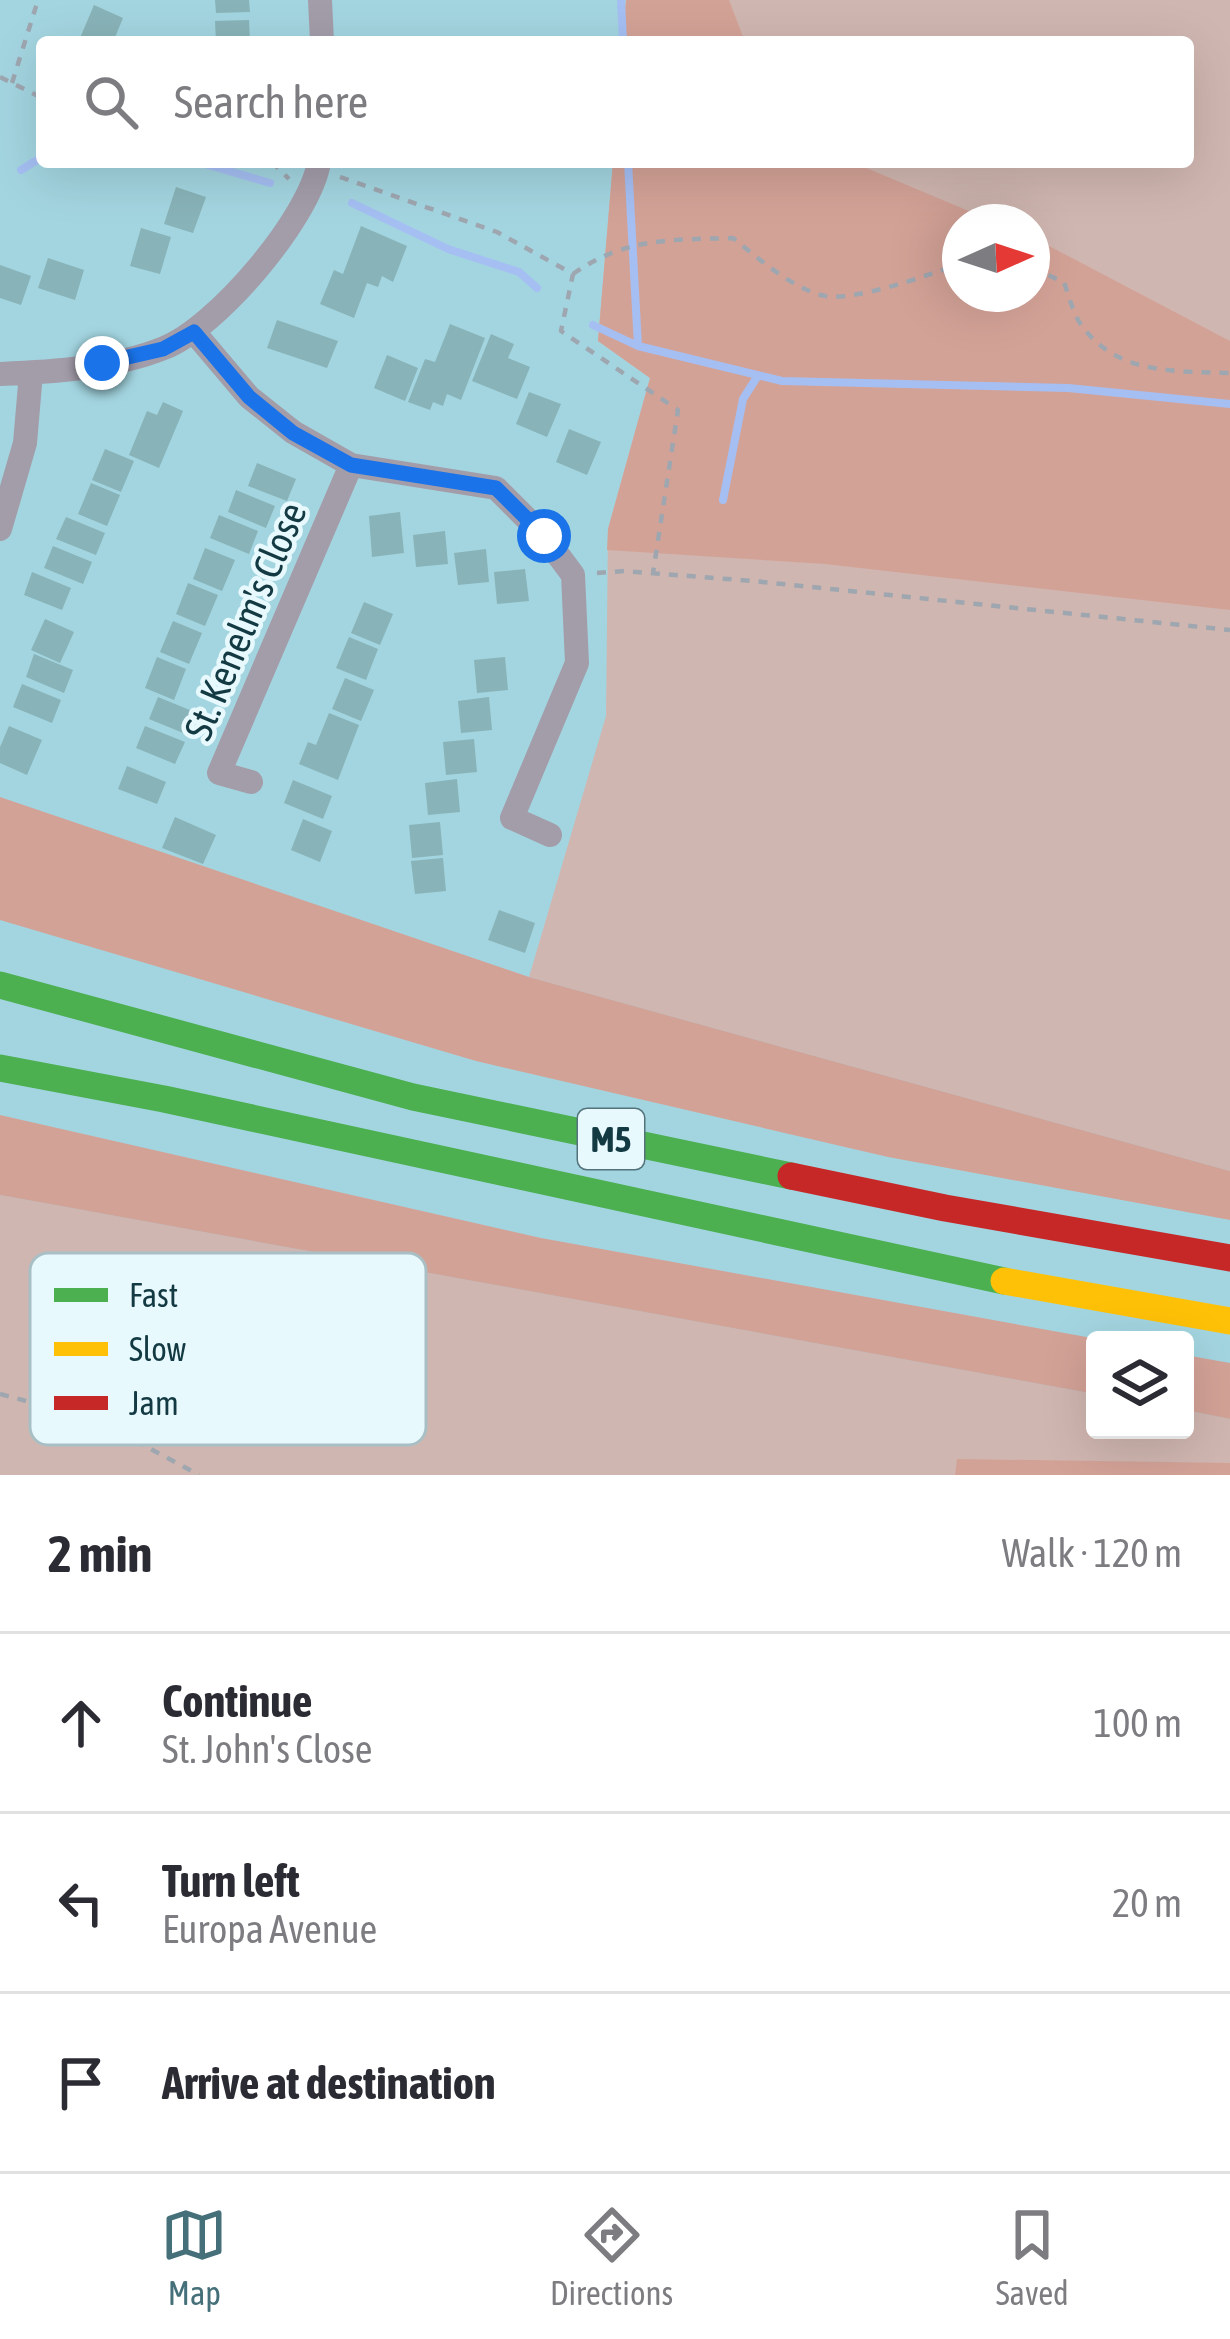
<!DOCTYPE html>
<html lang="en">
<head>
<meta charset="utf-8">
<style>
	:root { --surface:#fff; --page:#f2f2f3; --text:#2b2b33; --muted:#7c7c81; --line:#e1e1e2; --accent:#45707a }
	body { margin:0; font-family:"Asap Condensed",sans-serif; background:var(--page); color:var(--text) }
	.controls { position:absolute; right:36px; bottom:36px; display:grid; overflow:hidden; border-radius:12px; box-shadow:0 12px 48px #0002 }
	.controls button { width:108px; height:108px; display:grid; place-items:center; padding:0; border:0; border-bottom:3px solid var(--line); background:var(--surface); color:var(--text); font:60px sans-serif }
	.compass { position:absolute; left:942px; top:204px; width:108px; height:108px; border-radius:50%; background:var(--surface); box-shadow:0 12px 48px #0002; rotate:87deg }
	.stop { position:absolute; width:36px; height:36px; margin:-27px; border:9px solid #1a73e8; border-radius:50%; background:#fff }
	.stop.end { background:#1a73e8; border-color:#fff; box-shadow:0 3px 12px #0008 }
	.list { margin:0; padding:0; list-style:none }
	h2 { display:flex; justify-content:space-between; align-items:center; height:156px; margin:0; padding:0 48px; font-size:51px }
	h2 small { font-size:39px; font-weight:400; color:var(--muted) }
	.list li { display:grid; grid-template-columns:78px 1fr auto; gap:36px; align-items:center; box-sizing:border-box; height:180px; padding:0 48px; border-top:3px solid var(--line) }
	.list b { display:block; font-size:45px; white-space:nowrap }
	.list p { margin:0; font-size:39px; white-space:nowrap; color:var(--muted) }
	.list em { font-size:39px; font-style:normal; color:var(--muted) }
	.icon { flex:none; width:66px; height:66px; fill:none; stroke:currentColor; stroke-width:2; stroke-linecap:round; stroke-linejoin:round }
	.map { position:relative; flex:none; width:1230px; height:1475px; overflow:hidden }
	.search { position:absolute; background:var(--surface); box-shadow:0 12px 48px #0002; left:36px; right:36px; top:36px; height:132px; display:flex; align-items:center; gap:30px; box-sizing:border-box; padding:0 42px; border-radius:12px; color:var(--muted); font-size:45px }
	.sheet { height:696px; background:var(--surface) }
	nav { display:flex; justify-content:space-around; align-items:center; box-sizing:border-box; height:168px; border-top:3px solid var(--line); background:var(--surface); font-size:33px; color:var(--muted) }
	nav a { display:grid; justify-items:center; gap:6px }
	nav .on { color:var(--accent) }
	.map>svg:first-child { display:block }
</style>
</head>
<body>
<div class="map">
<svg width="1230" height="1475" viewBox="0 0 1230 1475">
	<rect width="100%" height="100%" fill="#a3d5e0"/>
	<path fill="#d0b6b0" fill-rule="evenodd" d="M626 0H1230V1171L529 977 606 716 608 529 650 378 598 341 613 162H1188V42H622ZM960 222H1032V294H960Z
		M0 1195 1095 1394V1430H1185V1410L1230 1419V1475H0Z"/>
	<path fill="#d3a297" d="M626 0H729L745 42H622Z
		M613 162H852L995 222H960V294H1032V237L1230 341V610L825 564 607 550 608 529 650 378 598 341Z
		M0 797 529 977 1230 1171V1220L888 1157 476 1061 0 920Z
		M0 1115 541 1238 1103 1340H1095V1394L0 1195Z
		M1185 1355 1230 1363V1419L1185 1410Z
		M957 1459 1230 1463V1475H955Z"/>
	<g fill="none" stroke-linecap="round" stroke-linejoin="round">
		<path stroke="#a5bff3" stroke-width="8" d="M621 0 623 42
			M198 162 270 183
			M628 162 638 346
			M21 170 42 157
			M352 203 448 249 519 272 537 288
			M593 325 638 346 782 381 1068 388 1230 404
			M723 500 743 399 757 377"/>
	</g>
	<path fill="#88b3b8" d="M215 0H249L250 12 216 13Z
		M94 5 123 18 113 42 80 38Z
		M249 20 250 42H216L215 21Z
		M504 36 505 42H467V38Z
		M176 187 206 197 193 233 164 224Z
		M361 226 407 246 393 282 382 276 378 287 367 283 354 318 320 304 334 270 343 274Z
		M141 228 171 237 160 274 130 266Z
		M48 258 84 270 75 300 38 288Z
		M0 265 31 276 21 305 0 298Z
		M277 320 338 341 327 368 267 348Z
		M450 324 485 338 461 400 447 394 443 406 433 402 430 410 408 402 425 359 435 362Z
		M491 334 514 344 508 358 530 367 517 399 472 381Z
		M387 355 418 368 405 401 374 388Z
		M529 392 561 404 547 437 516 424Z
		M163 402 183 411 159 468 129 455 147 411 157 415Z
		M569 429 601 442 587 475 556 462Z
		M105 449 134 461 121 492 92 480Z
		M257 463 296 479 287 501 248 486Z
		M91 483 120 495 107 526 78 514Z
		M236 490 275 506 266 528 228 512Z
		M400 512 404 553 372 557 369 516Z
		M219 515 258 531 249 554 210 538Z
		M66 517 105 533 96 555 56 539Z
		M445 531 448 564 416 567 413 535Z
		M53 546 92 562 83 584 44 568Z
		M205 548 235 560 222 591 193 579Z
		M486 549 489 582 458 585 454 553Z
		M525 569 529 601 497 604 494 572Z
		M32 572 71 588 62 610 24 595Z
		M188 583 218 595 205 626 176 614Z
		M364 602 393 614 380 645 351 633Z
		M45 619 74 632 60 663 31 650Z
		M173 621 202 633 189 664 160 652Z
		M349 637 378 649 366 680 336 668Z
		M34 654 73 670 64 693 26 677Z
		M157 657 186 669 174 700 145 688Z
		M505 657 508 690 477 693 474 660Z
		M345 678 374 690 361 721 332 709Z
		M22 684 61 700 52 723 13 707Z
		M158 697 197 713 188 735 149 719Z
		M489 697 492 730 461 733 458 701Z
		M329 713 359 725 338 780 299 764 308 742 316 745Z
		M9 726 42 740 27 775 0 763V747Z
		M145 726 185 742 175 764 136 748Z
		M474 739 477 772 446 775 443 742Z
		M127 766 166 782 157 804 118 789Z
		M457 779 460 812 428 815 425 783Z
		M293 780 332 796 323 819 284 803Z
		M175 817 216 835 203 864 162 848Z
		M303 819 332 831 320 862 291 850Z
		M440 822 443 855 412 858 409 825Z
		M443 858 446 891 415 894 411 861Z
		M499 910 535 923 525 953 488 940Z"/>
	<g fill="none" stroke-linecap="round" stroke-linejoin="round">
		<path stroke="#9ea6b0" stroke-width="4.5" stroke-dasharray="9 9" stroke-linecap="butt" d="M0 77 42 98
			M12 83 38 0
			M272 162 289 179
			M340 177 497 232 573 274 561 331 678 410 653 573
			M1032 268 1064 282C1069 296 1073 314 1082 326 1118 375 1175 371 1230 373
			M573 274C626 237 671 240 733 238 758 258 789 286 821 295 850 304 930 274 960 264
			M597 573 624 571 753 581 1230 630
			M0 1394 97 1420 199 1475"/>
		<path stroke="#a39daa" stroke-width="24" d="M320 0 322 42
			M194 332 249 397 293 432 351 465 496 488 544 536 573 575 577 663 512 818 550 835
			M0 374C52 372 115 368 164 348 216 328 310 218 319 162
			M0 529 25 443 31 373
			M251 782 219 773 351 465"/>
		<path stroke="#4caf50" stroke-width="27" d="M0 985 413 1097 791 1176
			M0 1068 164 1099 1004 1281"/>
		<path stroke="#ffc107" stroke-width="27" d="M1004 1281 1230 1321"/>
		<path stroke="#c62828" stroke-width="27" d="M791 1176 945 1208 1230 1258"/>
	</g>
	<g fill="none" stroke-linecap="round" stroke-linejoin="round">
		<path stroke="#1a73e8" stroke-width="15" d="M102 363 163 349 194 332 249 397 293 433 351 465 496 488 544 536"/>
	</g>
	<g text-anchor="middle" stroke-width="9" stroke-linejoin="round" paint-order="stroke">
		<rect fill="#e8f9fd" stroke="#53737b" stroke-width="3" x="578" y="1109" width="66" height="60" rx="9"/>
		<g font-size="36" font-weight="bold" fill="#133a43">
			<text x="611" y="1152">M5</text>
		</g>
		<g font-size="39" fill="#133a43" stroke="#e8f9fd">
			<text transform="translate(245 621) rotate(-67)" y="14">St. Kenelm's Close</text>
		</g>
	</g>
	<rect x="30" y="1253" width="396" height="192" rx="18" fill="#e8f9fd" stroke="#a8c0c5" stroke-width="3"/>
	<rect x="54" y="1288" width="54" height="14" fill="#4caf50"/>
	<rect x="54" y="1342" width="54" height="14" fill="#ffc107"/>
	<rect x="54" y="1396" width="54" height="14" fill="#c62828"/>
	<g font-size="33" fill="#133a43">
		<text x="129" y="1307">Fast</text>
		<text x="129" y="1361">Slow</text>
		<text x="129" y="1415">Jam</text>
	</g>
</svg>
<div class="controls">
<button><svg class="icon" aria-label="layers" viewBox="0 0 24 24"><path d="M12 4l9 5-9 5-9-5zM3 14l9 5 9-5"/></svg></button>
</div>
<svg class="compass" viewBox="-18 -18 36 36"><path d="M0-13l5 13h-10z" fill="#e53935"/><path d="M0 13l5-13h-10z" fill="#7c7c81"/></svg>
<div class="stop" style="left:544px;top:536px"></div>
<div class="stop end" style="left:102px;top:363px"></div>
<div class="search"><svg class="icon" aria-label="search" viewBox="0 0 24 24"><circle cx="10" cy="10" r="6"/><path d="M15 15l6 6"/></svg>Search here</div>
</div>
<section class="sheet">
<h2>2 min<small>Walk · 120 m</small></h2>
<ul class="list">
<li><svg class="icon" aria-label="ahead" viewBox="0 0 24 24"><path d="M12 20V5M6 11l6-6 6 6"/></svg><div><b>Continue</b><p>St. John's Close</p></div><em>100 m</em></li>
<li><svg class="icon" aria-label="left" viewBox="0 0 24 24"><path d="M17 20v-9H6M10 6l-5 5 5 5"/></svg><div><b>Turn left</b><p>Europa Avenue</p></div><em>20 m</em></li>
<li><svg class="icon" aria-label="arrive" viewBox="0 0 24 24"><path d="M6 21V4h12l-3 4 3 4H6"/></svg><div><b>Arrive at destination</b></div></li>
</ul>
</section>
<nav>
<a class="on"><svg class="icon" aria-label="map" viewBox="0 0 24 24"><path d="M3 6l6-2 6 2 6-2v14l-6 2-6-2-6 2zM9 4v14M15 6v14"/></svg>Map</a>
<a><svg class="icon" aria-label="directions" viewBox="0 0 24 24"><path d="M12 3l9 9-9 9-9-9zM9 14v-3h6M13 9l2 2-2 2"/></svg>Directions</a>
<a><svg class="icon" aria-label="saved" viewBox="0 0 24 24"><path d="M7 4h10v16l-5-4-5 4z"/></svg>Saved</a>
</nav>
</body>
</html>
